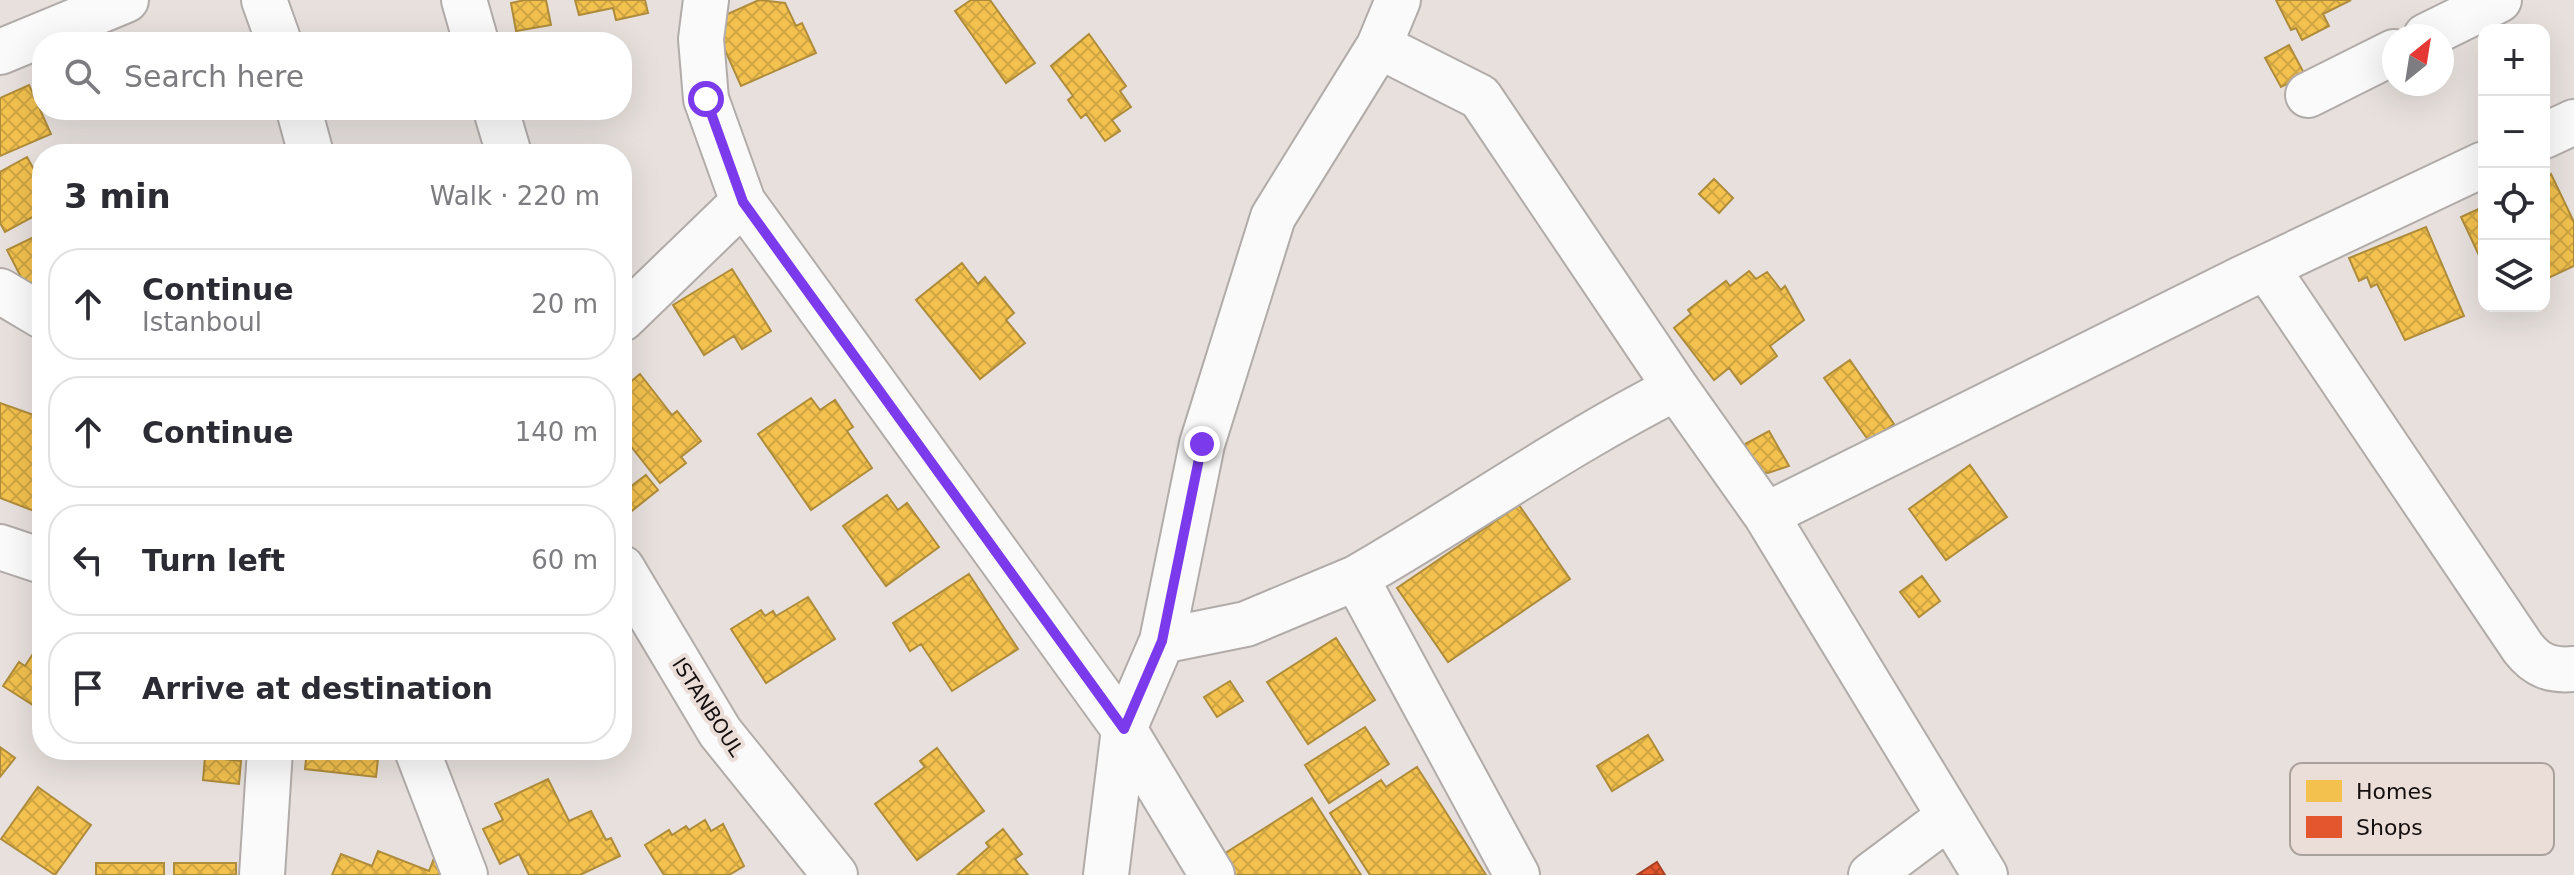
<!DOCTYPE html>
<html lang="en">
<head>
<meta charset="utf-8">
<style>
	:root { --surface:#fff; --page:#f2f2f3; --text:#2b2b33; --muted:#7c7c81; --line:#e1e1e2 }
	body { margin:0; font-family:"DejaVu Sans",sans-serif; background:var(--page); color:var(--text) }
	.controls { position:absolute; right:24px; top:24px; display:grid; overflow:hidden; border-radius:16px; box-shadow:0 8px 32px #0002 }
	.controls button { width:72px; height:72px; display:grid; place-items:center; padding:0; border:0; border-bottom:2px solid var(--line); background:var(--surface); color:var(--text); font:40px sans-serif }
	.compass { position:absolute; left:2382px; top:24px; width:72px; height:72px; border-radius:50%; background:var(--surface); box-shadow:0 8px 32px #0002; rotate:30deg }
	.stop { position:absolute; width:24px; height:24px; margin:-18px; border:6px solid #7c3aed; border-radius:50%; background:#fff }
	.stop.end { background:#7c3aed; border-color:#fff; box-shadow:0 2px 8px #0008 }
	.list { margin:0; padding:0; list-style:none }
	h2 { display:flex; justify-content:space-between; align-items:center; height:104px; margin:0; padding:0 32px; font-size:34px }
	h2 small { font-size:26px; font-weight:400; color:var(--muted) }
	.list li { display:grid; grid-template-columns:52px 1fr auto; gap:24px; align-items:center; box-sizing:border-box; height:112px; margin:0 16px 16px; padding:0 16px; border:2px solid var(--line); border-radius:32px }
	.list b { display:block; font-size:30px; white-space:nowrap }
	.list p { margin:0; font-size:26px; white-space:nowrap; color:var(--muted) }
	.list em { font-size:26px; font-style:normal; color:var(--muted) }
	.icon { flex:none; width:44px; height:44px; fill:none; stroke:currentColor; stroke-width:2; stroke-linecap:round; stroke-linejoin:round }
	.map { position:relative; flex:none; width:2574px; height:875px; overflow:hidden }
	.search { position:absolute; background:var(--surface); box-shadow:0 8px 32px #0002; left:32px; top:32px; width:600px; height:88px; display:flex; align-items:center; gap:20px; box-sizing:border-box; padding:0 28px; border-radius:32px; color:var(--muted); font-size:30px }
	.panel { position:absolute; background:var(--surface); box-shadow:0 8px 32px #0002; left:32px; top:144px; width:600px; height:616px; border-radius:32px }
	.map>svg:first-child { display:block }
</style>
</head>
<body>
<div class="map">
<svg width="2574" height="875" viewBox="0 0 2574 875">
	<defs>
		<pattern id="homes-cross-hatch" width="8" height="8" patternUnits="userSpaceOnUse" patternTransform="scale(2)"><rect width="8" height="8" fill="#f2c14e"/><path d="M0 0l8 8M0 8l8-8" fill="none" stroke="#cfa543"/></pattern>
		<pattern id="shops-cross-hatch" width="8" height="8" patternUnits="userSpaceOnUse" patternTransform="scale(2)"><rect width="8" height="8" fill="#e4572e"/><path d="M0 0l8 8M0 8l8-8" fill="none" stroke="#b84626"/></pattern>
	</defs>
	<rect width="100%" height="100%" fill="#e7e0dd"/>
	<path fill="url(#homes-cross-hatch)" stroke="#af8c3b" stroke-width="2" d="M525 0H546L551 25 516 31 511 3Z
		M575 0H645L648 13 616 20 613 8 579 15Z
		M759 0 785 3 796 26 802 23 816 53 741 86 712 21Z
		M971 0H990L1035 63 1006 83 955 11Z
		M2276 0H2351L2323 14 2329 26 2302 40 2296 28 2291 30Z
		M1089 34 1126 86 1120 91 1131 107 1112 120 1120 131 1105 141 1086 114 1081 118 1068 100 1073 96 1051 66Z
		M2289 45 2305 75 2281 87 2265 58Z
		M29 85 51 134 0 156V98Z
		M27 157 42 184V212L5 232 0 223V172Z
		M2551 174 2574 222V266L2544 280V178Z
		M1714 179 1733 198 1719 213 1699 194Z
		M2484 199V266L2461 217 2483 207 2480 201Z
		M2426 227 2464 316 2405 340 2377 284 2371 287 2367 277 2359 281 2349 258Z
		M42 233V287L22 279 7 250Z
		M962 263 978 284 985 277 1014 313 1006 320 1025 343 980 379 916 300Z
		M732 269 771 331 742 349 734 336 704 355 673 305Z
		M1749 271 1756 279 1767 272 1781 290 1785 286 1804 320 1770 346 1777 356 1741 384 1729 368 1714 380 1674 328 1691 314 1688 310 1726 281 1730 286Z
		M1850 360 1894 424 1869 441 1824 378Z
		M640 374 672 415 677 411 701 441 681 457 686 463 660 483 622 435V389Z
		M811 398 820 410 835 400 853 427 847 431 872 468 811 510 758 434Z
		M0 403 42 418V514L0 498Z
		M1769 431 1789 466 1768 473 1757 471 1734 450Z
		M1970 465 2007 517 1946 560 1909 509Z
		M646 475 658 490 628 514 622 506V493Z
		M887 495 898 510 907 503 939 547 886 586 843 526Z
		M1519 505 1570 579 1448 662 1397 588Z
		M969 574 1018 649 952 691 921 644 910 651 893 623Z
		M1922 576 1940 601 1919 617 1900 592Z
		M808 597 835 639 766 683 731 629 761 610 765 616 773 611 776 616Z
		M1336 638 1375 700 1308 744 1267 682Z
		M40 643 42 645V711L3 686 19 662 25 666Z
		M1230 681 1243 701 1217 717 1204 697Z
		M1365 727 1389 764 1329 803 1305 765Z
		M1648 735 1663 760 1612 791 1597 766Z
		M0 747 15 758 0 777Z
		M937 748 984 811 917 860 875 804 925 767 920 761Z
		M307 750H379L376 777 305 769Z
		M205 757 241 761 239 784 203 780Z
		M1417 767 1486 875H1370L1330 813 1381 780 1386 787Z
		M548 779 569 821 591 811 606 840 611 838 620 856 580 875H529L519 854 500 864 483 829 503 820 495 804Z
		M38 787 91 825 55 875 1 839Z
		M1312 798 1361 875H1216L1208 864Z
		M705 820 711 831 723 824 744 866 729 875H664L645 845 669 830 672 835 686 826 689 830Z
		M1003 829 1022 854 1015 859 1028 875H957L989 847 986 843Z
		M438 848 460 875H332L341 854 372 866 378 851 429 871Z
		M96 863H164V875H96Z
		M174 863H236V875H174Z"/>
	<path fill="url(#shops-cross-hatch)" stroke="#a64124" stroke-width="2" d="M1657 862 1665 875H1637Z"/>
	<g fill="none" stroke-linecap="round" stroke-linejoin="round">
		<defs>
			<path id="minor" d="M264 0 279 42
				M464 0 476 42
				M2426 36 2499 0
				M1379 46 1480 97 1676 388 1766 515 1985 875
				M0 52 126 0
				M2308 95 2394 52
				M299 110 311 154
				M496 110 509 154
				M2544 136 2574 122
				M743 202 1124 729 1212 875
				M2266 267 2523 648C2537 666 2551 671 2574 669
				M0 291 42 316
				M622 319 743 202 706 99 701 39 706 0
				M1766 515 2243 278 2484 164
				M0 547 42 561
				M622 568 720 732 835 875
				M1356 578C1464 516 1565 444 1676 388
				M1162 641 1246 624 1356 578 1517 875
				M417 750 465 875
				M262 875 270 750
				M1106 875 1124 729 1162 641 1202 444 1273 217 1379 46 1398 0
				M1871 875 1947 818"/>
		</defs>
		<use href="#minor" stroke="#b1aca9" stroke-width="48"/>
		<use href="#minor" stroke="#fbfafa" stroke-width="44"/>
	</g>
	<g fill="none" stroke-linecap="round" stroke-linejoin="round">
		<path stroke="#7c3aed" stroke-width="10" d="M706 99 743 202 1124 729 1162 641 1202 444"/>
	</g>
	<g text-anchor="middle" stroke-width="8" stroke-linejoin="round" paint-order="stroke">
		<g font-size="20" fill="#140f0e" stroke="#ebded9">
			<text transform="translate(708 707) rotate(57)" y="7">ISTANBOUL</text>
		</g>
	</g>
	<rect x="2290" y="763" width="264" height="92" rx="12" fill="#ebded9" stroke="#aaa09c" stroke-width="2"/>
	<rect x="2306" y="780" width="36" height="22" fill="#f2c14e"/>
	<rect x="2306" y="816" width="36" height="22" fill="#e4572e"/>
	<g font-size="22" fill="#140f0e">
		<text x="2356" y="799">Homes</text>
		<text x="2356" y="835">Shops</text>
	</g>
</svg>
<div class="controls">
<button>+</button>
<button>−</button>
<button><svg class="icon" aria-label="locate" viewBox="0 0 24 24"><circle cx="12" cy="12" r="6"/><path d="M12 2v4M12 18v4M2 12h4M18 12h4"/></svg></button>
<button><svg class="icon" aria-label="layers" viewBox="0 0 24 24"><path d="M12 4l9 5-9 5-9-5zM3 14l9 5 9-5"/></svg></button>
</div>
<svg class="compass" viewBox="-18 -18 36 36"><path d="M0-13l5 13h-10z" fill="#e53935"/><path d="M0 13l5-13h-10z" fill="#7c7c81"/></svg>
<div class="stop" style="left:706px;top:99px"></div>
<div class="stop end" style="left:1202px;top:444px"></div>
<div class="search"><svg class="icon" aria-label="search" viewBox="0 0 24 24"><circle cx="10" cy="10" r="6"/><path d="M15 15l6 6"/></svg>Search here</div>
<section class="panel">
<h2>3 min<small>Walk · 220 m</small></h2>
<ul class="list">
<li><svg class="icon" aria-label="ahead" viewBox="0 0 24 24"><path d="M12 20V5M6 11l6-6 6 6"/></svg><div><b>Continue</b><p>Istanboul</p></div><em>20 m</em></li>
<li><svg class="icon" aria-label="ahead" viewBox="0 0 24 24"><path d="M12 20V5M6 11l6-6 6 6"/></svg><div><b>Continue</b></div><em>140 m</em></li>
<li><svg class="icon" aria-label="left" viewBox="0 0 24 24"><path d="M17 20v-9H6M10 6l-5 5 5 5"/></svg><div><b>Turn left</b></div><em>60 m</em></li>
<li><svg class="icon" aria-label="arrive" viewBox="0 0 24 24"><path d="M6 21V4h12l-3 4 3 4H6"/></svg><div><b>Arrive at destination</b></div></li>
</ul>
</section>
</div>
</body>
</html>
